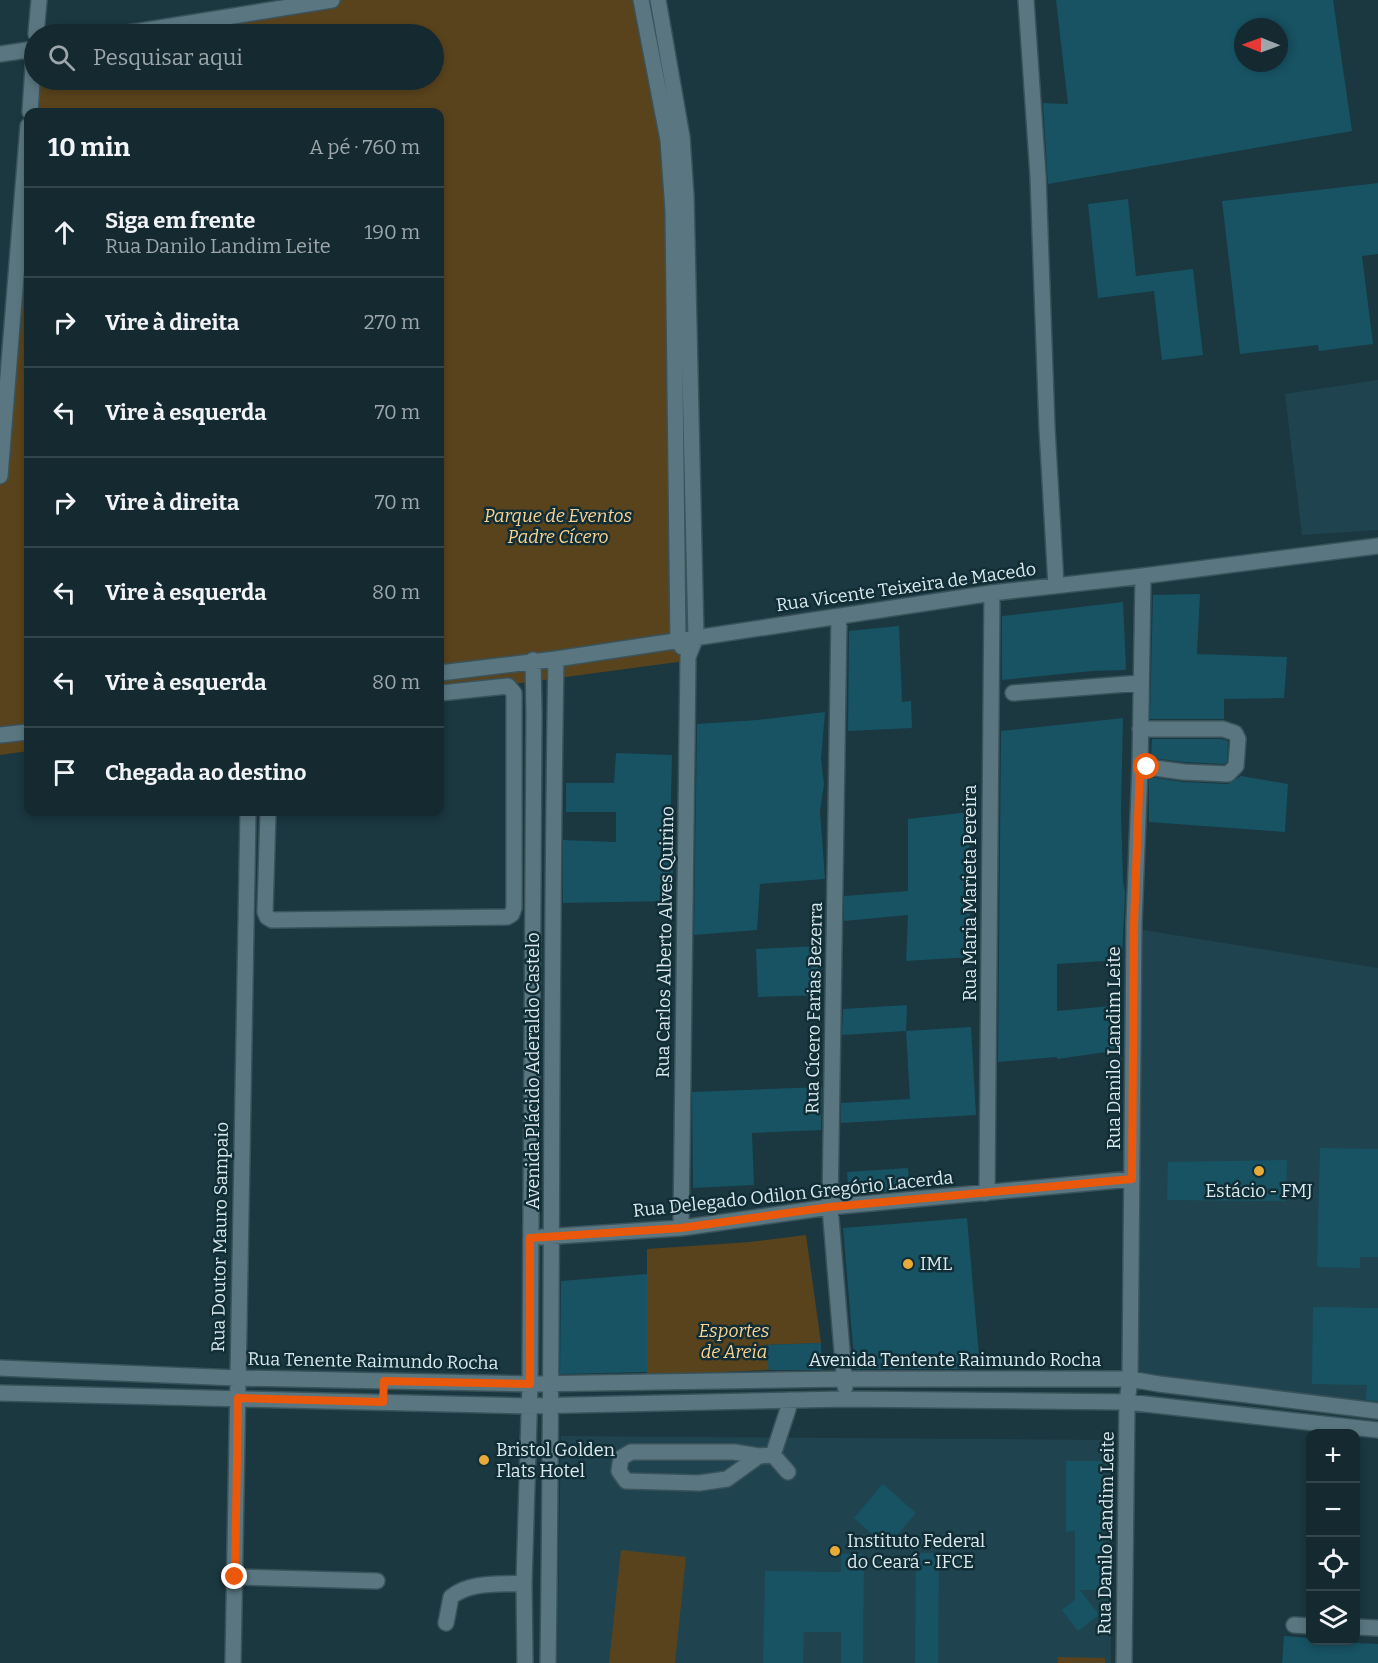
<!DOCTYPE html>
<html lang="pt">
<head>
<meta charset="utf-8">
<style>
	:root { --surface:#142930; --page:#21353c; --text:#f1f3f6; --muted:#9da6ab; --line:#33454c }
	body { margin:0; font-family:Bitter,serif; background:var(--page); color:var(--text) }
	.controls { position:absolute; right:18px; bottom:18px; display:grid; overflow:hidden; border-radius:12px; box-shadow:0 3px 9px #0003 }
	.controls button { width:54px; height:54px; display:grid; place-items:center; padding:0; border:0; border-bottom:2px solid var(--line); background:var(--surface); color:var(--text); font:30px sans-serif }
	.compass { position:absolute; left:1234px; top:18px; width:54px; height:54px; border-radius:50%; background:var(--surface); box-shadow:0 3px 9px #0003; rotate:271deg }
	.stop { position:absolute; width:18px; height:18px; margin:-14px; border:4px solid #ea580c; border-radius:50%; background:#fff }
	.stop.end { background:#ea580c; border-color:#fff; box-shadow:0 2px 6px #0008 }
	.list { margin:0; padding:0; list-style:none }
	h2 { display:flex; justify-content:space-between; align-items:center; height:78px; margin:0; padding:0 24px; font-size:26px }
	h2 small { font-size:20px; font-weight:400; color:var(--muted) }
	.list li { display:grid; grid-template-columns:39px 1fr auto; gap:18px; align-items:center; box-sizing:border-box; height:90px; padding:0 24px; border-top:2px solid var(--line) }
	.list b { display:block; font-size:22px; white-space:nowrap }
	.list p { margin:0; font-size:20px; white-space:nowrap; color:var(--muted) }
	.list em { font-size:20px; font-style:normal; color:var(--muted) }
	.icon { flex:none; width:33px; height:33px; fill:none; stroke:currentColor; stroke-width:2; stroke-linecap:round; stroke-linejoin:round }
	.map { position:relative; flex:none; width:1378px; height:1663px; overflow:hidden }
	.search { position:absolute; background:var(--surface); box-shadow:0 3px 9px #0003; left:24px; top:24px; width:420px; height:66px; display:flex; align-items:center; gap:15px; box-sizing:border-box; padding:0 21px; border-radius:33px; color:var(--muted); font-size:22px }
	.panel { position:absolute; background:var(--surface); box-shadow:0 3px 9px #0003; left:24px; top:108px; width:420px; height:708px; border-radius:12px }
	.map>svg:first-child { display:block }
</style>
</head>
<body>
<div class="map">
<svg width="1378" height="1663" viewBox="0 0 1378 1663">
	<rect width="100%" height="100%" fill="#1b3740"/>
	<path fill="#1f4450" d="M1378 380V530L1302 535 1285 394Z
		M1143 930 1378 968V1405L1138 1373Z
		M561 1436 1110 1440 1111 1663H557Z"/>
	<path fill="#59431c" d="M335 0H640L664 111 685 661 440 694V112H29L34 80H434V34H124Z
		M28 120V751L0 755V482Z
		M806 1235 821 1343 765 1345 769 1370 647 1375V1249L750 1242Z
		M621 1550 686 1557 675 1663H609Z
		M1058 1657 1105 1658V1663H1058Z"/>
	<path fill="#175363" fill-rule="evenodd" d="M1056 0H1333L1352 131 1048 184 1043 103 1068 104ZM1243 27H1279V63H1243Z
		M1378 183V254L1362 256 1373 344 1319 351 1318 345 1240 354 1222 201Z
		M1128 199 1136 276 1193 269 1203 355 1162 360 1154 291 1098 298 1088 204Z
		M1200 594 1197 654 1287 657 1284 698 1224 699V719H1150L1153 595Z
		M1123 602 1126 670 1092 671 1002 680V616Z
		M899 626 902 702 911 701 912 728 848 731 849 631Z
		M825 712 821 759 824 784 820 811 825 879 760 884 757 930 694 935 697 724 757 720Z
		M1123 718 1121 811 1123 882 1125 892 1122 960 1057 964V1011L1121 1005V1050L1057 1059V1057L998 1062 1001 731Z
		M1152 739H1221L1228 741 1227 762 1224 764 1185 762 1151 758Z
		M616 753 672 755 670 839 673 869 671 901 563 903V840L616 842V812H566V783H614Z
		M1241 776 1288 784 1285 832 1149 822V777L1183 782 1228 784Z
		M970 812 969 861 971 957 906 961 908 915 844 921V896L908 891V819Z
		M820 946 821 995 758 997 756 949Z
		M907 1005 906 1031 842 1035 843 1009Z
		M971 1027 976 1115 841 1123V1103L910 1099 906 1031Z
		M822 1087 821 1130 752 1133 754 1185 693 1188 692 1092Z
		M1320 1148 1378 1149V1257H1360V1268L1317 1267Z
		M1287 1160 1286 1201 1167 1200 1168 1162Z
		M908 1168 910 1190 849 1195 847 1172Z
		M967 1218 980 1367 957 1369H855L843 1228Z
		M647 1274V1372L560 1374 561 1281Z
		M1313 1307 1378 1308V1401L1366 1400 1367 1385 1312 1384Z
		M821 1343 822 1370H769L764 1345Z
		M1066 1461H1102L1103 1590H1080L1099 1615 1078 1631 1062 1610 1075 1600V1531L1066 1532Z
		M883 1484 916 1513 887 1547 854 1518Z
		M916 1553H939L938 1663H915Z
		M841 1554H864L863 1663H841V1632H804L803 1663H763L765 1571 841 1572Z
		M1284 1636 1311 1638V1641L1378 1644V1663H1282Z"/>
	<g fill="none" stroke-linecap="round" stroke-linejoin="round">
		<defs>
			<path id="minor" d="M641 0 668 140 673 211 678 640 682 647
				M658 0 682 137 686 196 695 595 696 637 688 657 681 1228
				M1026 0 1038 176 1047 428 1056 585
				M36 34 39 0
				M122 34 332 0
				M0 54 34 49
				M30 112 34 52
				M0 476 28 126
				M839 617 830 1207 845 1387
				M440 673 556 659 992 593 1143 576 1378 546
				M1013 693 1140 683
				M0 735 28 732
				M1140 766 1184 772 1228 774 1236 766 1238 739 1235 733 1223 729H1140
				M268 812 265 912 267 917 272 920 507 917 512 914 514 908V693L508 686 440 693
				M987 1193 992 593
				M542 1237 681 1228 830 1207 1132 1179
				M0 1368 237 1378 530 1384 844 1379H1130L1159 1384 1378 1411
				M0 1393 529 1406 845 1399 1127 1402 1378 1430
				M773 1455 788 1472
				M759 1456 727 1479 699 1483 626 1481 619 1471 621 1458 631 1452H734L759 1456 773 1455 791 1400
				M235 1577 377 1581
				M446 1623 451 1597C471 1581 499 1585 524 1583
				M1294 1625 1310 1626
				M1356 1627 1378 1628
				M233 1663 248 812
				M525 1663 524 1583 530 1384 534 713 533 660
				M548 1663C553 1328 550 993 556 659
				M1124 1663 1127 1402 1130 1379 1134 923 1140 766 1143 576"/>
		</defs>
		<use href="#minor" stroke="#3a535a" stroke-width="18"/>
		<use href="#minor" stroke="#5a7781" stroke-width="15"/>
	</g>
	<g fill="none" stroke-linecap="round" stroke-linejoin="round">
		<path stroke="#ea580c" stroke-width="8" d="M235 1577 238 1398 383 1402 384 1381 530 1384V1238L681 1228 830 1207 1132 1179 1134 923 1140 766 1147 767"/>
	</g>
	<g fill="#e8ab37" stroke="#112d35" stroke-width="2">
		<circle cx="1259" cy="1171" r="6"/>
		<circle cx="908" cy="1264" r="6"/>
		<circle cx="484" cy="1460" r="6"/>
		<circle cx="835" cy="1551" r="6"/>
	</g>
	<g text-anchor="middle" stroke-width="5" stroke-linejoin="round" paint-order="stroke">
		<g font-size="18" font-style="italic" fill="#fcd391" stroke="#112d35">
			<text x="558" y="522">Parque de Eventos<tspan x="558" dy="21">Padre Cícero</tspan></text>
			<text x="734" y="1337">Esportes<tspan x="734" dy="21">de Areia</tspan></text>
		</g>
		<g font-size="18" fill="#d9e9ee" stroke="#112d35">
			<text transform="translate(906 587) rotate(-8)" y="6">Rua Vicente Teixeira de Macedo</text>
			<text transform="translate(970 893) rotate(-90)" y="6">Rua Maria Marieta Pereira</text>
			<text transform="translate(665 942) rotate(-89)" y="6">Rua Carlos Alberto Alves Quirino</text>
			<text transform="translate(814 1008) rotate(-89)" y="6">Rua Cícero Farias Bezerra</text>
			<text transform="translate(1114 1048) rotate(-90)" y="6">Rua Danilo Landim Leite</text>
			<text transform="translate(533 1071) rotate(-90)" y="6">Avenida Plácido Aderaldo Castelo</text>
			<text transform="translate(793 1194) rotate(-6)" y="6">Rua Delegado Odilon Gregório Lacerda</text>
			<text transform="translate(220 1237) rotate(-89)" y="6">Rua Doutor Mauro Sampaio</text>
			<text x="955" y="1366">Avenida Tentente Raimundo Rocha</text>
			<text transform="translate(373 1361) rotate(1)" y="6">Rua Tenente Raimundo Rocha</text>
			<text transform="translate(1106 1533) rotate(-89)" y="6">Rua Danilo Landim Leite</text>
		</g>
		<g font-size="18" fill="#d9e9ee" stroke="#112d35" text-anchor="start">
			<text x="1259" y="1197" text-anchor="middle">Estácio - FMJ</text>
			<text x="920" y="1270">IML</text>
			<text x="496" y="1456">Bristol Golden<tspan x="496" dy="21">Flats Hotel</tspan></text>
			<text x="847" y="1547">Instituto Federal<tspan x="847" dy="21">do Ceará - IFCE</tspan></text>
		</g>
	</g>
</svg>
<div class="controls">
<button>+</button>
<button>−</button>
<button><svg class="icon" aria-label="locate" viewBox="0 0 24 24"><circle cx="12" cy="12" r="6"/><path d="M12 2v4M12 18v4M2 12h4M18 12h4"/></svg></button>
<button><svg class="icon" aria-label="layers" viewBox="0 0 24 24"><path d="M12 4l9 5-9 5-9-5zM3 14l9 5 9-5"/></svg></button>
</div>
<svg class="compass" viewBox="-18 -18 36 36"><path d="M0-13l5 13h-10z" fill="#e53935"/><path d="M0 13l5-13h-10z" fill="#9da6ab"/></svg>
<div class="stop" style="left:1147px;top:767px"></div>
<div class="stop end" style="left:235px;top:1577px"></div>
<div class="search"><svg class="icon" aria-label="search" viewBox="0 0 24 24"><circle cx="10" cy="10" r="6"/><path d="M15 15l6 6"/></svg>Pesquisar aqui</div>
<section class="panel">
<h2>10 min<small>A pé · 760 m</small></h2>
<ul class="list">
<li><svg class="icon" aria-label="ahead" viewBox="0 0 24 24"><path d="M12 20V5M6 11l6-6 6 6"/></svg><div><b>Siga em frente</b><p>Rua Danilo Landim Leite</p></div><em>190 m</em></li>
<li><svg class="icon" aria-label="right" viewBox="0 0 24 24"><path d="M7 20v-9h11M14 6l5 5-5 5"/></svg><div><b>Vire à direita</b></div><em>270 m</em></li>
<li><svg class="icon" aria-label="left" viewBox="0 0 24 24"><path d="M17 20v-9H6M10 6l-5 5 5 5"/></svg><div><b>Vire à esquerda</b></div><em>70 m</em></li>
<li><svg class="icon" aria-label="right" viewBox="0 0 24 24"><path d="M7 20v-9h11M14 6l5 5-5 5"/></svg><div><b>Vire à direita</b></div><em>70 m</em></li>
<li><svg class="icon" aria-label="left" viewBox="0 0 24 24"><path d="M17 20v-9H6M10 6l-5 5 5 5"/></svg><div><b>Vire à esquerda</b></div><em>80 m</em></li>
<li><svg class="icon" aria-label="left" viewBox="0 0 24 24"><path d="M17 20v-9H6M10 6l-5 5 5 5"/></svg><div><b>Vire à esquerda</b></div><em>80 m</em></li>
<li><svg class="icon" aria-label="arrive" viewBox="0 0 24 24"><path d="M6 21V4h12l-3 4 3 4H6"/></svg><div><b>Chegada ao destino</b></div></li>
</ul>
</section>
</div>
</body>
</html>
